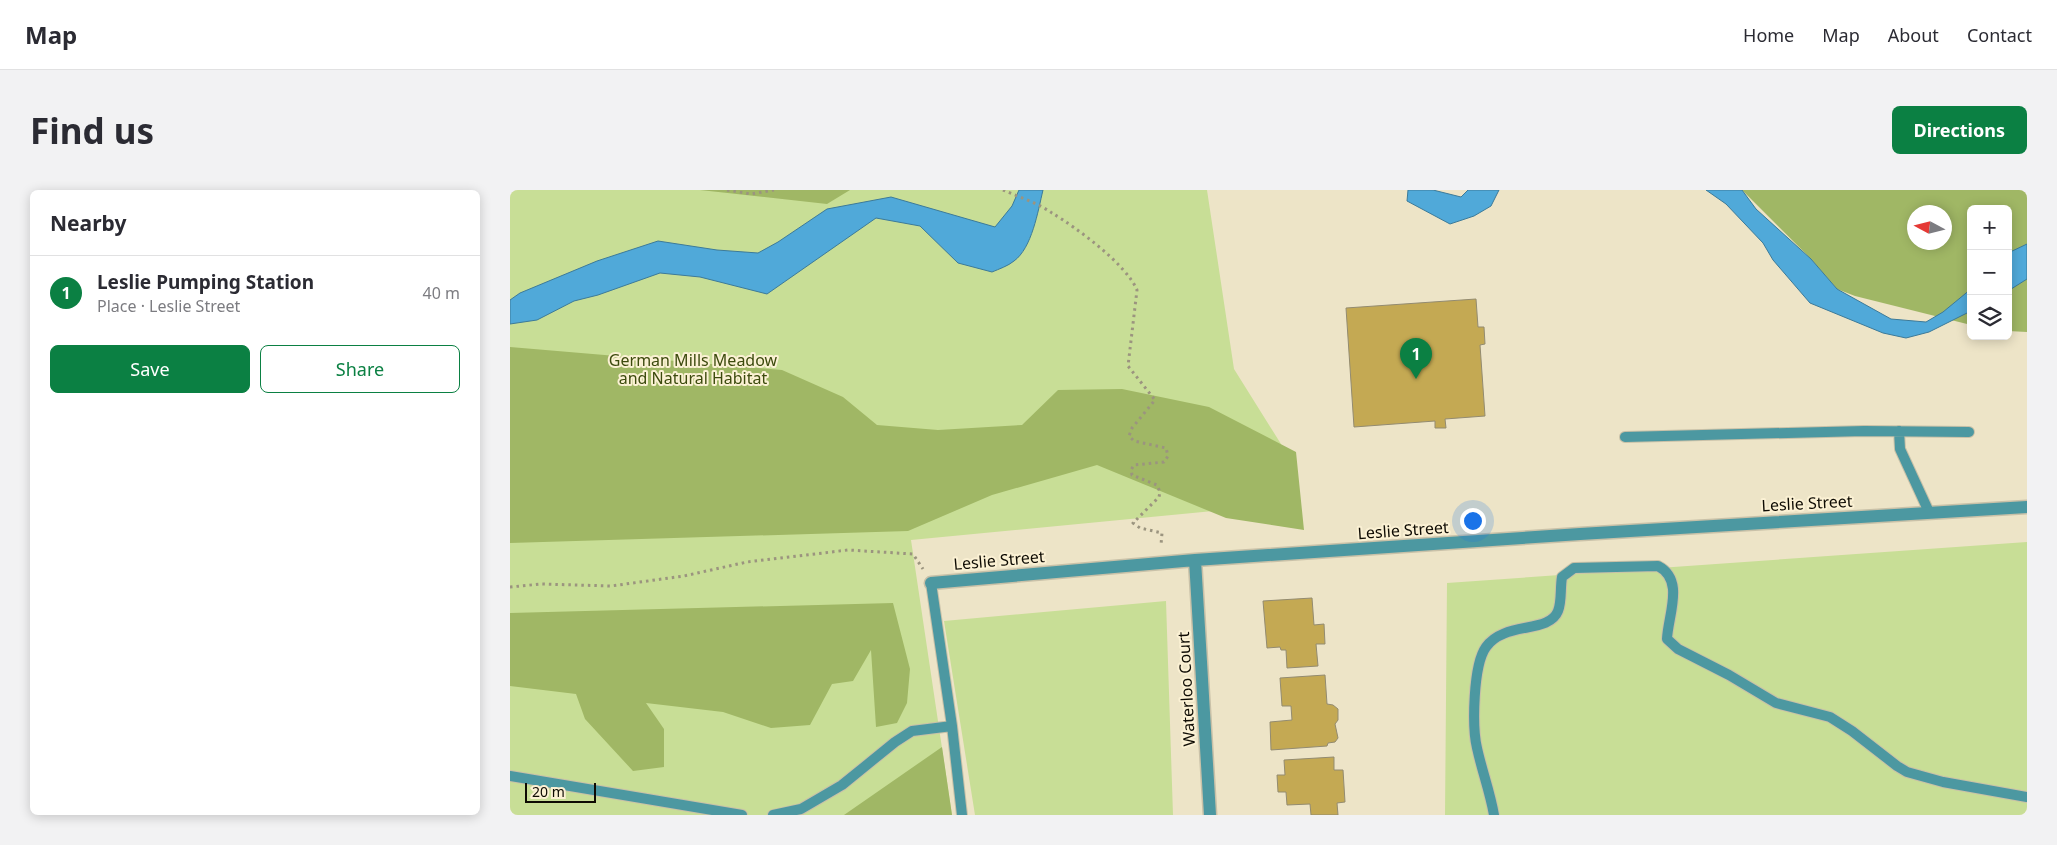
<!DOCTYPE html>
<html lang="en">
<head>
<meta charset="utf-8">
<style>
	:root { --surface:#fff; --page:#f2f2f3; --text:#2b2b33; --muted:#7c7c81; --line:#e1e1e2; --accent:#0b8043 }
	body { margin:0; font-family:"Noto Sans",sans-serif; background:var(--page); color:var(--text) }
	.controls { position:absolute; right:15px; top:15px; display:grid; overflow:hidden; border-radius:8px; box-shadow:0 2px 12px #0003 }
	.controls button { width:45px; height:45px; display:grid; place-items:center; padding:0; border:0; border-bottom:1px solid var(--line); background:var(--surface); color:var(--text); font:25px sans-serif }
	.compass { position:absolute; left:1397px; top:15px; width:45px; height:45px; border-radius:50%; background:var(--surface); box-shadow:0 2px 12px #0003; rotate:277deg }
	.scale { position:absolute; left:15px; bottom:12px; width:71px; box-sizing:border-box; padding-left:5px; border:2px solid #0e0b03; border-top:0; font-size:14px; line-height:18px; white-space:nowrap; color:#0e0b03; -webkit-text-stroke:4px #fbf1d4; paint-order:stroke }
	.you { position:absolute; left:962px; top:330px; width:18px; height:18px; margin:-12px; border:4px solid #fff; border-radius:50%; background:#1a73e8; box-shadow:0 0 0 8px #1a73e833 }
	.badge { display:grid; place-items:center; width:32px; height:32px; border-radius:50%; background:var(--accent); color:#fff; font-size:16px; font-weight:700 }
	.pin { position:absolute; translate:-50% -41px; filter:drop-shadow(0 1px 2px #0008) }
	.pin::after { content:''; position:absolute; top:26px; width:18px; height:15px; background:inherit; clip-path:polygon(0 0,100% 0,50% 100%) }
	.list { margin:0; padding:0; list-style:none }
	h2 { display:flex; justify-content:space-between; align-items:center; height:65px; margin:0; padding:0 20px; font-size:21px }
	h2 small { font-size:16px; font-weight:400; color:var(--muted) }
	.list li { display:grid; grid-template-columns:32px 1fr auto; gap:15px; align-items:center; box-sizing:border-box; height:75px; padding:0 20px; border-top:1px solid var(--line) }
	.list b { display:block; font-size:19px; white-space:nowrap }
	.list p { margin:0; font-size:16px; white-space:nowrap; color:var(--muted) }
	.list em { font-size:16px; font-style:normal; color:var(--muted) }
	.actions { display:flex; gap:10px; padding:15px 20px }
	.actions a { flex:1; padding:11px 0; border:1px solid var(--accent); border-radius:8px; text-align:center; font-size:18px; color:var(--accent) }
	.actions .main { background:var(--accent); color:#fff }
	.icon { flex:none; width:28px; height:28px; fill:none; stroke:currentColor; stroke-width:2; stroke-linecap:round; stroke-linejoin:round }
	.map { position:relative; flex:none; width:1517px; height:625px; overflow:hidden; border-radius:8px }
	header { display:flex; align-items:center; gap:30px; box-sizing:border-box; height:70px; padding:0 25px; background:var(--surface); border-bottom:1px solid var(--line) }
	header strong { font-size:24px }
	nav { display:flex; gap:28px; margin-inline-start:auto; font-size:18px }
	.intro { display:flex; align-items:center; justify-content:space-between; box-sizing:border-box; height:120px; padding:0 30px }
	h1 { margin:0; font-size:35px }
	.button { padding:12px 22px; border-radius:8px; background:var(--accent); color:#fff; font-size:18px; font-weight:700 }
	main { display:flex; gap:30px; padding:0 30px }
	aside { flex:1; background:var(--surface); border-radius:8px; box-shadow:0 2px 12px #0003 }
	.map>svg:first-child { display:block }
</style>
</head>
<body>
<header>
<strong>Map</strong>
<nav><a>Home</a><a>Map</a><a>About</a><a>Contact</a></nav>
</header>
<div class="intro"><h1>Find us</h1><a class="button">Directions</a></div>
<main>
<aside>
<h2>Nearby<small></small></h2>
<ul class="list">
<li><span class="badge">1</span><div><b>Leslie Pumping Station</b><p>Place · Leslie Street</p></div><em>40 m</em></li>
</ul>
<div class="actions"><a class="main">Save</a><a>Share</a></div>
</aside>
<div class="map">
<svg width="1517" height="625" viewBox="0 0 1517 625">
	<rect width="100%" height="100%" fill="#ede4c7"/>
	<path fill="#c8de96" d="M0 0H697L724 179 771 254 776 314 401 350 442 625H0Z
		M1517 352V625H935L937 393Z
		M656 411 663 625H465L434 431Z"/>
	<path fill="#a0b765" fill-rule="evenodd" d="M190 0H340L317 14Z
		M1232 0H1517V142L1498 141V19H1461V135L1345 106 1327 99 1301 69ZM1404 22H1434V52H1404Z
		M0 157 272 180 333 207 367 235 428 240 512 235 548 200 612 199 699 217 786 262 794 340 716 328 587 275 482 305 398 341 0 353Z
		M383 413 400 479 397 513 387 533 366 537 361 460 343 491 322 494 300 535 261 538 213 522 136 513 154 539V577L123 581 75 529 66 504 0 496V423Z
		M432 557 442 625H334Z"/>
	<path fill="#50a9d9" stroke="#3c7a99" d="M509 0H533C528 21 522 58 504 71 498 76 489 79 482 82L448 73 410 36 366 28 257 104 190 87 150 83 88 105 64 111 27 130 0 134V110L10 103 87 71 148 51 207 60 248 63 268 52 317 19 381 7 485 37 502 16Z
		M898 0H923L951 7 958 0H989L981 16 964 26 940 34 897 11Z
		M1196 0H1232L1246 19 1301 69 1327 99 1381 129 1416 132 1433 122 1461 99V121L1419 142 1396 148 1373 143 1300 113 1263 70 1253 53 1216 14Z
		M1517 54V89L1498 101V63Z"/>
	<path fill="#c4a953" stroke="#938b70" d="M966 109 968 137H974L975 154 970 155 975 226 935 229 936 238H925V231L844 237 836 118Z
		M802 408 804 435 814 434 815 454H806L808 476 777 478 776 460H771L770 457 757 458 753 411Z
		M815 485 817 514 823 515 828 519V530L825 534 828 548 825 552 818 553 817 556 761 560 760 532 782 530 781 516H772L770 488Z
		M824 567V580H833L835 612 827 613 828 625H801L800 614 777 615 776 602H768L767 585H775L774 570Z"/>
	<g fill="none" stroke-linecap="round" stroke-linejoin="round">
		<defs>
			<path id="service" d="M1389 241 1390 259 1419 322
				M1115 247 1354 241 1459 242
				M421 393 442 536 452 625
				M0 586 232 625
				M263 625 291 619 332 595 385 552 402 541 442 536
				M984 625C980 602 972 581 967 558 962 537 963 475 976 457 994 431 1039 444 1048 421 1052 411 1050 398 1052 387L1064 378 1148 376C1175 390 1158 425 1157 449L1168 459 1219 485 1266 513 1320 527 1342 541 1387 576 1397 582 1433 592 1517 607"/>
			<path id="minor" d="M685 370 700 625
				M421 393 685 370 1070 344 1517 317"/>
		</defs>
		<use href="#service" stroke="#c9c1a8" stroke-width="12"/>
		<use href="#minor" stroke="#c9c1a8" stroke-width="15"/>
		<path stroke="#9b947f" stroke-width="3" stroke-dasharray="2.5 4" stroke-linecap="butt" d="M217 0 241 4 264 0
			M493 0C509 7 528 13 542 23 567 38 616 74 627 100L618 176 645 210 622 238 619 246 624 251 656 258 658 266 654 272 624 275 621 280 622 285 647 295 650 302 649 307 623 333 630 338 652 343 651 355
			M0 397 31 394 101 396 174 386 237 372 338 360 403 364 413 379"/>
		<use href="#service" stroke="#4c98a1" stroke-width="10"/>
		<use href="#minor" stroke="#4c98a1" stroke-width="12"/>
	</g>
	<g text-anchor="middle" stroke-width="4" stroke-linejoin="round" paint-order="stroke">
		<g font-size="16" fill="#3c4a0d" stroke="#fbf1d4">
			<text x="183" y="176">German Mills Meadow<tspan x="183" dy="18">and Natural Habitat</tspan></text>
		</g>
		<g font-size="16" fill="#0e0b03" stroke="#fbf1d4">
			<text transform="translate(1297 313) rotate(-3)" y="6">Leslie Street</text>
			<text transform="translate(893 340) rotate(-4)" y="6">Leslie Street</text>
			<text transform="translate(489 370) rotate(-5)" y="6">Leslie Street</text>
			<text transform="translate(676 499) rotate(-93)" y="6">Waterloo Court</text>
		</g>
	</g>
</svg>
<div class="controls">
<button>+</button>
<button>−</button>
<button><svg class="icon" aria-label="layers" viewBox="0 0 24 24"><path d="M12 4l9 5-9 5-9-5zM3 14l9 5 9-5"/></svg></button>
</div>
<svg class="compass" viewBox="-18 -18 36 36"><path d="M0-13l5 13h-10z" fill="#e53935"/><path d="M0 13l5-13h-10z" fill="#7c7c81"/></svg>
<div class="scale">20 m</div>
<div class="you"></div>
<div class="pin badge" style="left:906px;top:189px">1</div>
</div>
</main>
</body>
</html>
